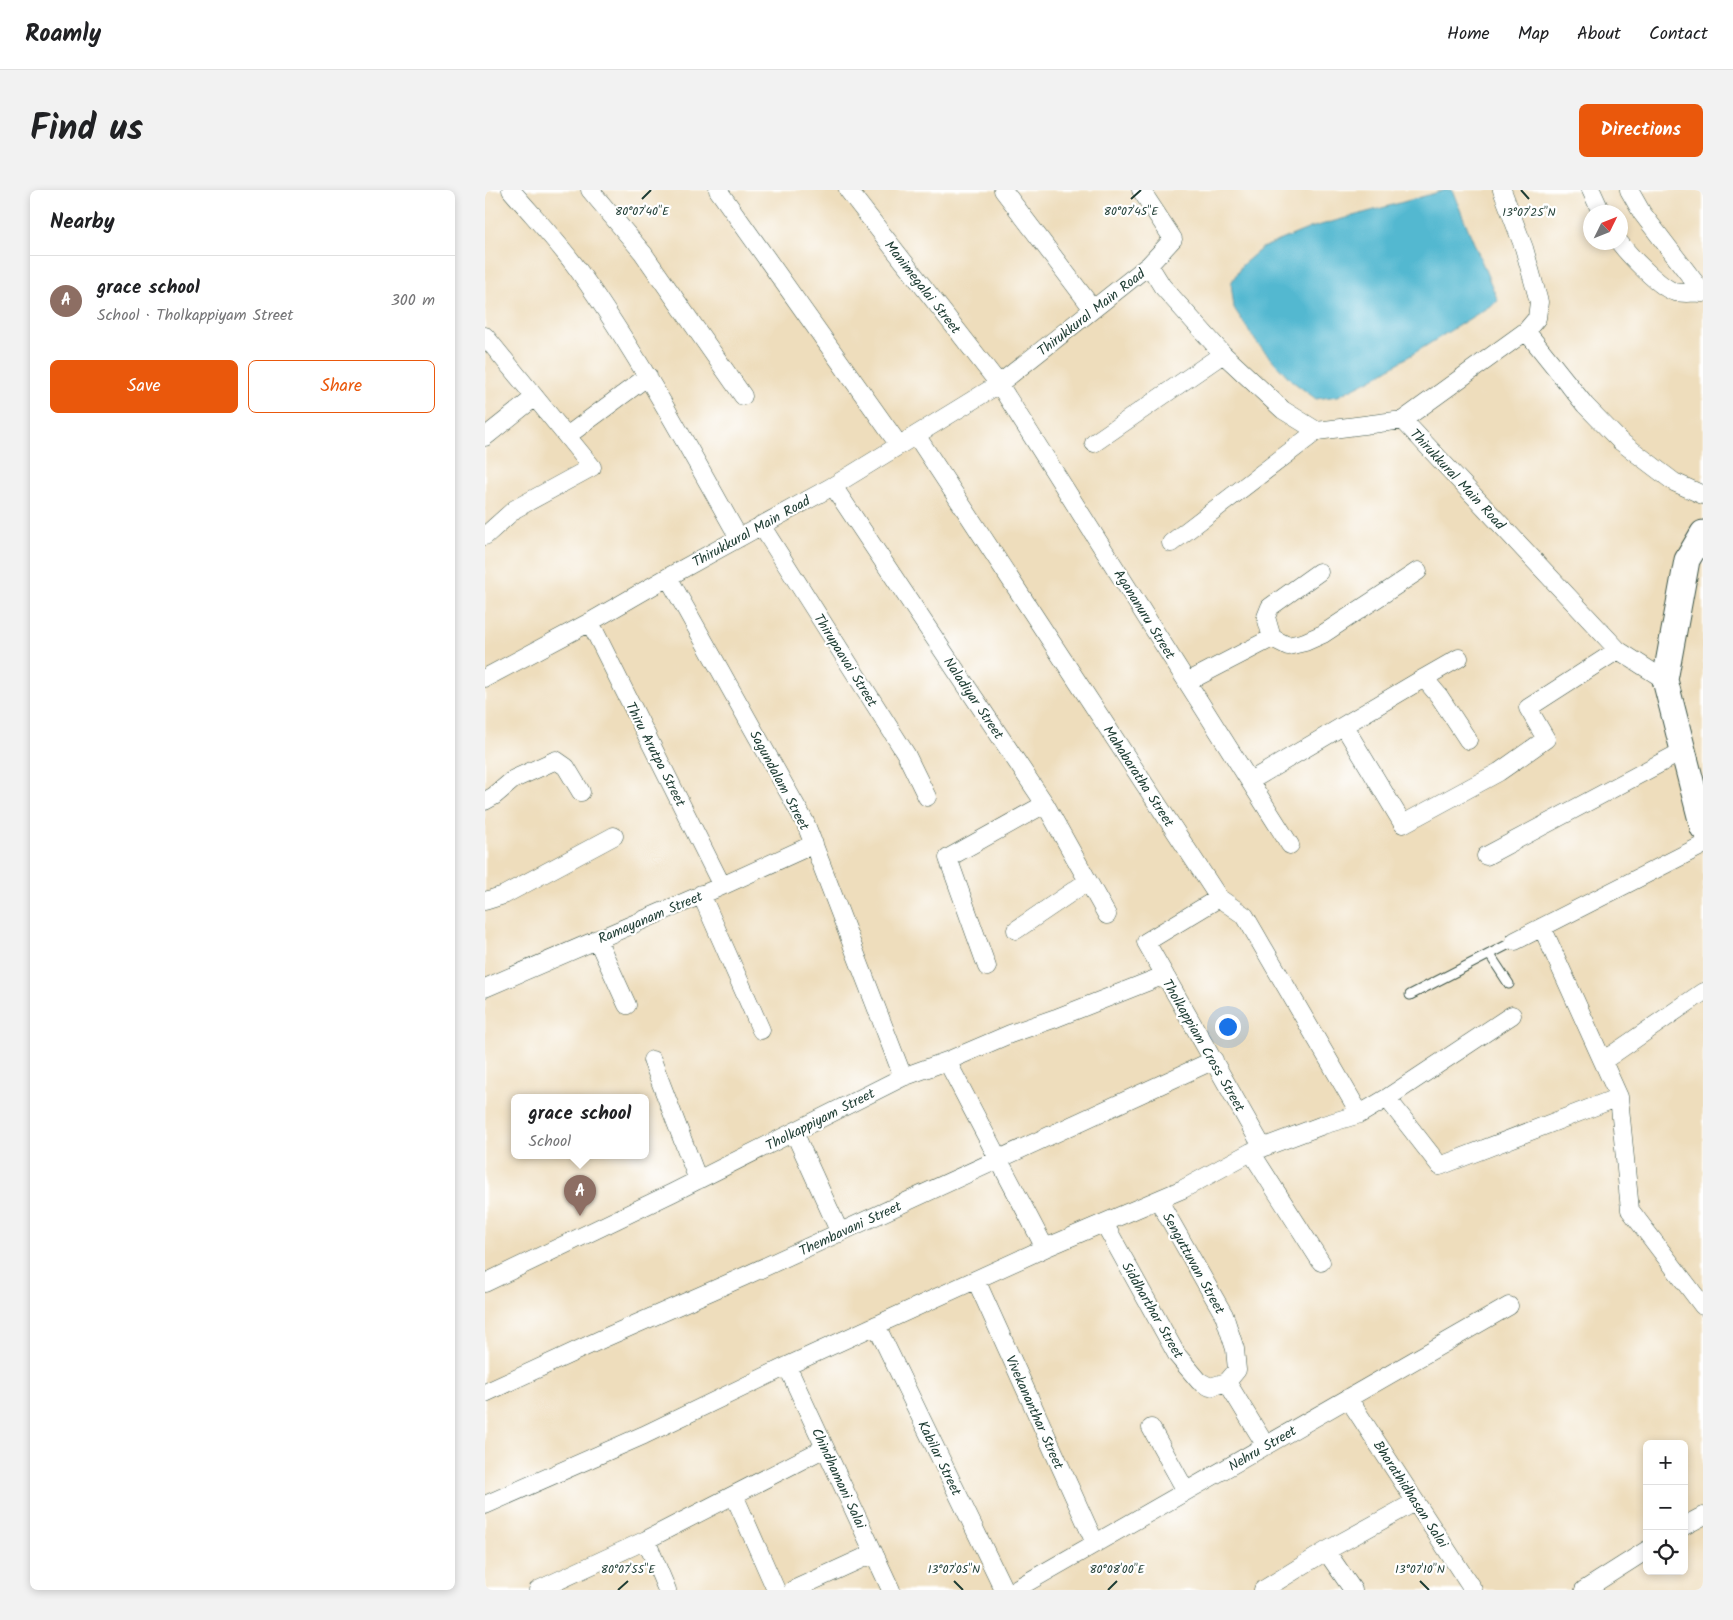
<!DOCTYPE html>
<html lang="en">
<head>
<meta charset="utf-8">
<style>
	:root { --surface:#fff; --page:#f2f2f2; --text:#202124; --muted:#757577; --line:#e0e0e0; --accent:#ea580c }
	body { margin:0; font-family:Kalam,sans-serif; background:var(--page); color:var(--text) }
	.controls { position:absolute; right:15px; bottom:15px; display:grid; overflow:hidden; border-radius:8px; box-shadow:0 2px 8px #0003 }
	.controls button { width:45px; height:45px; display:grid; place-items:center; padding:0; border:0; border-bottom:1px solid var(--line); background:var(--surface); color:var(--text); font:25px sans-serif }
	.compass { position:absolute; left:1098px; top:15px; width:45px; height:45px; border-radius:50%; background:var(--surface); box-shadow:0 2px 8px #0003; rotate:47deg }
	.you { position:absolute; left:742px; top:836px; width:18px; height:18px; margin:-12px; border:4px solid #fff; border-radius:50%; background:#1a73e8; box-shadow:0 0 0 8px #1a73e833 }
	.badge { display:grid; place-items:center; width:32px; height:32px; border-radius:50%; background:var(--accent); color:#fff; font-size:16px; font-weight:700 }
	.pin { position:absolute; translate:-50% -41px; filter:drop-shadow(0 1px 2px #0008) }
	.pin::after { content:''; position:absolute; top:26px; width:18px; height:15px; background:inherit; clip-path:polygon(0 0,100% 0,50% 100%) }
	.popup { position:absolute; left:26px; top:904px; width:138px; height:65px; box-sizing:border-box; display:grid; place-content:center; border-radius:8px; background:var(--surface); filter:drop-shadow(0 1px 4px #0005); font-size:16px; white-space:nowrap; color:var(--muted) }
	.popup b { font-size:19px; color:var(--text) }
	.popup::after { content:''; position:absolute; left:50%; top:100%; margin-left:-10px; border:10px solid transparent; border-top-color:var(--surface) }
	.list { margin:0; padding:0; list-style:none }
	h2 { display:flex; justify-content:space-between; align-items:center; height:65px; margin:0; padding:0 20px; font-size:21px }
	h2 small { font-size:16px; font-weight:400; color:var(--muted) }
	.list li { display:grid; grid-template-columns:32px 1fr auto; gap:15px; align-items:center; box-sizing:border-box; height:90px; padding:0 20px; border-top:1px solid var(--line) }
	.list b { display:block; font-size:19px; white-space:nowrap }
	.list p { margin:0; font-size:16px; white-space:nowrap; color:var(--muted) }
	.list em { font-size:16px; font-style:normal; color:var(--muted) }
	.actions { display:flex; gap:10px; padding:15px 20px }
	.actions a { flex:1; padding:11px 0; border:1px solid var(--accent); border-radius:8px; text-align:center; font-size:18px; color:var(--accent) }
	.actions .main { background:var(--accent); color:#fff }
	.icon { flex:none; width:28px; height:28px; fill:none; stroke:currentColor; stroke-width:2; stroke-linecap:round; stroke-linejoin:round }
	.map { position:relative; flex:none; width:1218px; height:1400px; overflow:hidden; border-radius:8px }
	header { display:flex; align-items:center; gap:30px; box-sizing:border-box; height:70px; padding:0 25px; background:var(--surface); border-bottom:1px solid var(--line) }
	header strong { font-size:24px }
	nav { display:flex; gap:28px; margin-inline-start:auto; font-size:18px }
	.intro { display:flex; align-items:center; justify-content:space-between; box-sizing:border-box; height:120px; padding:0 30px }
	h1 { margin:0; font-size:35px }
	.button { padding:12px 22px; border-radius:8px; background:var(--accent); color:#fff; font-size:18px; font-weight:700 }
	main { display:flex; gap:30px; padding:0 30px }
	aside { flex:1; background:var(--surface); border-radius:8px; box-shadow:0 2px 8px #0003 }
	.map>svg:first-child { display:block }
</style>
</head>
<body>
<header>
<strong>Roamly</strong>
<nav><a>Home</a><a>Map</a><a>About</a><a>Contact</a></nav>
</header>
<div class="intro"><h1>Find us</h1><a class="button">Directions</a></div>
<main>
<aside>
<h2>Nearby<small></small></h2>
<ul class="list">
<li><span class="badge" style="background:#8d6e63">A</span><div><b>grace school</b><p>School · Tholkappiyam Street</p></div><em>300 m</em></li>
</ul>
<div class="actions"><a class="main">Save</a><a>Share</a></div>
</aside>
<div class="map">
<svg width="1218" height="1400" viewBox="0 0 1218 1400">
	<rect width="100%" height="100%" fill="#fff"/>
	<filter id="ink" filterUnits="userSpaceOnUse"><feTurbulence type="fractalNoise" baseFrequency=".02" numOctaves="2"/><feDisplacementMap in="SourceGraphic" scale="10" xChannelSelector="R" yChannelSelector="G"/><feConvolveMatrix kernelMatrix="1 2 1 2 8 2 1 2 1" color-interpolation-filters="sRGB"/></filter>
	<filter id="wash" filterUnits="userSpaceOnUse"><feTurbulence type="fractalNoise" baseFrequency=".0096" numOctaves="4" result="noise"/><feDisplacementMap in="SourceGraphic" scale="20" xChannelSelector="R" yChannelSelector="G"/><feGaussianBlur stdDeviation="1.12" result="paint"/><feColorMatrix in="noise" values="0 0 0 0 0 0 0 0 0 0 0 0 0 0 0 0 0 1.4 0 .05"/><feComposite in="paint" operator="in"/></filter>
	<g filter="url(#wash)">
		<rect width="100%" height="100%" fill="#eeddbc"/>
		<path fill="#52b8d0" stroke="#387a82" d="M961 0H967L1013 111 894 185 853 206 831 209 807 191 772 153 749 118 746 93 757 75 777 58 825 38Z"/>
	</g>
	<g filter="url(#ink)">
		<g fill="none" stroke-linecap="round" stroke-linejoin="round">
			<defs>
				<path id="lane" d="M1005 765 1024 794
					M925 805 1030 751"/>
				<path id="street" d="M26 0C49 27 74 53 94 81 154 166 203 257 254 348
					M105 0 158 63 258 206
					M233 0 414 255
					M363 0 514 194 805 655
					M518 0 608 119
					M656 0 688 49 664 75
					M1017 0 1039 58 1054 112 1052 128 1041 141
					M1106 0 1116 22
					M1144 0 1157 23 1218 103
					M1134 52C1144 65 1175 98 1190 102 1199 104 1209 102 1218 103
					M0 146 107 277 30 319 0 346
					M918 230 1041 141 1100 215 1135 251 1189 292 1218 305
					M431 245 734 708 760 726 875 924
					M82 246 163 186
					M0 247 50 207
					M609 253 738 164
					M348 296 560 614 622 725
					M276 335 421 564 442 607
					M686 353 832 241
					M183 387 320 632 418 887
					M105 432 237 696
					M787 448 803 456 820 452 838 444 933 381
					M974 468 939 488 954 506 983 550
					M0 488 105 432 183 387 348 296 514 194 664 75 677 96 738 164 798 220 832 241 918 230 1133 460 1180 490
					M702 492 787 448 781 427 785 417 834 382
					M859 536 918 634 1014 582 1061 549 1043 518 1133 460
					M765 591 939 488
					M0 611 9 606 29 589 71 570 81 577 96 602
					M1001 666 1198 561
					M216 704 276 840
					M734 708 661 752 778 958
					M0 711 19 705 129 646
					M1057 737 1134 907 1145 1020 1218 1116
					M531 740 603 691
					M112 749 142 815
					M1030 751 1218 655
					M502 777 463 668 560 614
					M0 798 237 696 329 654
					M167 870 213 990
					M462 871 560 1058
					M1118 871 1218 802
					M902 908 955 976 1134 907
					M309 942 355 1043
					M766 962 836 1072
					M674 1011 739 1125 750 1159 752 1180 742 1192
					M619 1033 692 1165 714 1191 725 1197 742 1192 781 1256
					M491 1090 610 1353
					M0 1093 187 1003 418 887 462 871 525 844 571 828 680 785
					M391 1135 519 1400
					M302 1176 406 1400
					M0 1203 117 1149 258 1087 729 870
					M863 1208 988 1400
					M666 1238 701 1301
					M249 1305 291 1400
					M0 1315 159 1245 302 1176 560 1058 698 999 766 962 838 935 875 924 902 908 1027 825
					M1199 1336 1218 1326
					M161 1350 182 1400
					M841 1361 868 1400
					M53 1400 161 1350 340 1258
					M308 1400 389 1363
					M529 1400 1024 1116
					M778 1400 841 1361 930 1312
					M1099 1400 1162 1360"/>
				<path id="secondary" d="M1218 343 1202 370 1180 490 1218 638"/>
			</defs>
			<use href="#lane" stroke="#3e5548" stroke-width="11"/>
			<use href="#street" stroke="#3e5548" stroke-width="19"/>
			<use href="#secondary" stroke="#3e5548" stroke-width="27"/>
			<use href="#lane" stroke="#fff" stroke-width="9"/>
			<use href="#street" stroke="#fff" stroke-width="18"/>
			<use href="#secondary" stroke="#fff" stroke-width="25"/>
		</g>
	</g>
	<path fill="none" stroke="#1f3d34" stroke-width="2" d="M1036 0 1044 9M157 9 166 0M646 9 656 0M469 1391 478 1400M935 1391 944 1400M133 1400 143 1391M623 1400 632 1391"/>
	<g text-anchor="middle" stroke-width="4.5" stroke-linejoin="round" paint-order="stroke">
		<g font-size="14" fill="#1f3d34" stroke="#fff">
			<text transform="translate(438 97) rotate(52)" y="5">Manimegalai Street</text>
			<text transform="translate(606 122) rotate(-38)" y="5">Thirukkural Main Road</text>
			<text transform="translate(973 289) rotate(47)" y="5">Thirukkural Main Road</text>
			<text transform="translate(266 341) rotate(-29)" y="5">Thirukkural Main Road</text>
			<text transform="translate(660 424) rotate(58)" y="5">Agananuru Street</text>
			<text transform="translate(361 470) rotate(58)" y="5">Thirupaavai Street</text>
			<text transform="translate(489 508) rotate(56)" y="5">Naladiyar Street</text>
			<text transform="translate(171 564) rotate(63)" y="5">Thiru Arutpa Street</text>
			<text transform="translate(654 586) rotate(57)" y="5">Mahabaratha Street</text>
			<text transform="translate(295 590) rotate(62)" y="5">Sagundalam Street</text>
			<text transform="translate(165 727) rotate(-23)" y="5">Ramayanam Street</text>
			<text transform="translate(719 855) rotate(60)" y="5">Tholkappiam Cross Street</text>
			<text transform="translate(335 929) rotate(-27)" y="5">Tholkappiyam Street</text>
			<text transform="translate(365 1038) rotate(-25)" y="5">Thembavani Street</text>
			<text transform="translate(709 1073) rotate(61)" y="5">Senguttuvan Street</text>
			<text transform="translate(668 1120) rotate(60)" y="5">Siddharthar Street</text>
			<text transform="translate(550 1222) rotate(66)" y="5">Vivekananthar Street</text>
			<text transform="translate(777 1258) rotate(-30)" y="5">Nehru Street</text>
			<text transform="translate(455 1268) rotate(64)" y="5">Kabilar Street</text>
			<text transform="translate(354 1288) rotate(65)" y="5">Chindhamani Salai</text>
			<text transform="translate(926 1304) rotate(57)" y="5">Bharathidhasan Salai</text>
		</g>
	</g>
	<g font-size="12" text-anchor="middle" fill="#1f3d34" stroke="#fff" stroke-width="4.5" stroke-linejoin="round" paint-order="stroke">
		<text x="157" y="25">80°07'40"E</text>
		<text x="646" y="25">80°07'45"E</text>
		<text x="1044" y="26">13°07'25"N</text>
		<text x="469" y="1383">13°07'05"N</text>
		<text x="935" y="1383">13°07'10"N</text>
		<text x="143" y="1383">80°07'55"E</text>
		<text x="632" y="1383">80°08'00"E</text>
	</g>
</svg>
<div class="controls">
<button>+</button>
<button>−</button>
<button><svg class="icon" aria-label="locate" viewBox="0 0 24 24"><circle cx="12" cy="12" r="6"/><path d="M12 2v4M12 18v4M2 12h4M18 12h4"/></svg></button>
</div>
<svg class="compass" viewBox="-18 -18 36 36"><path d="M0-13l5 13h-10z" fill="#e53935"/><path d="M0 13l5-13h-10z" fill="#757577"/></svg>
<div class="you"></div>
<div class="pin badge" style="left:95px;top:1026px;background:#8d6e63">A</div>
<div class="popup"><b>grace school</b>School</div>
</div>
</main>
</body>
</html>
